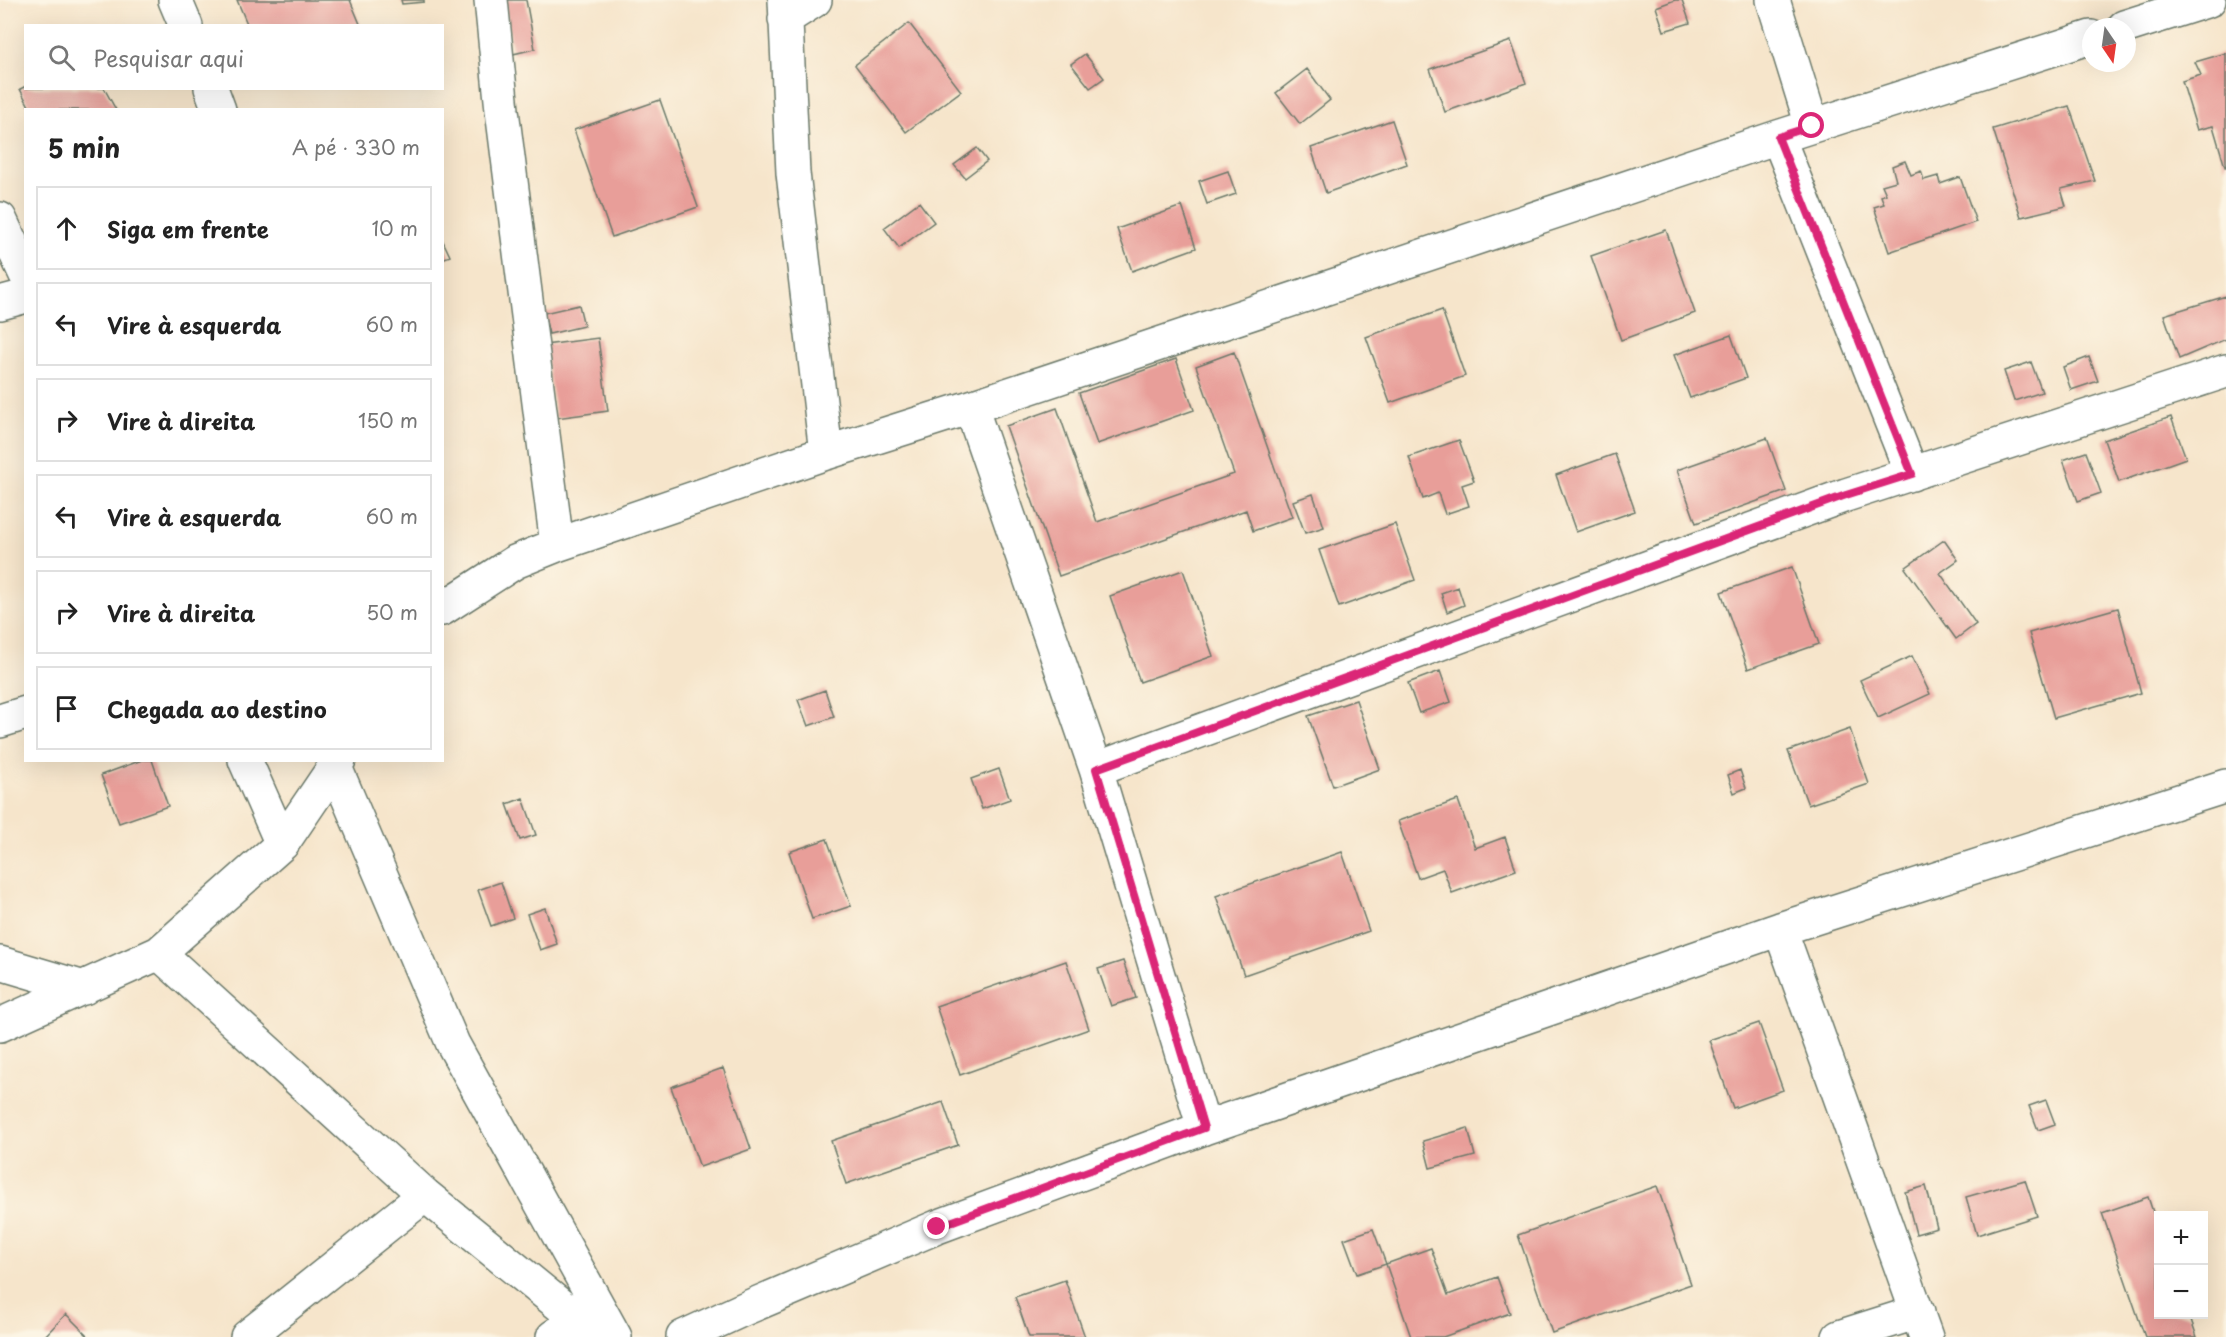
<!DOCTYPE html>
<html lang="pt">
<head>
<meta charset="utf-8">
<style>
	:root { --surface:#fff; --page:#f2f2f2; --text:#222; --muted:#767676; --line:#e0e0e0 }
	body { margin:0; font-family:"Playpen Sans",sans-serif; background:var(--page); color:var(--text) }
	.controls { position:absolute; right:18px; bottom:18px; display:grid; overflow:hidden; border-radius:0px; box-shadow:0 6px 24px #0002 }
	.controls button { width:54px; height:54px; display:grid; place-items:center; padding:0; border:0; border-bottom:2px solid var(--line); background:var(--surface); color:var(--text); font:30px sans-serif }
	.compass { position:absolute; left:2082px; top:18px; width:54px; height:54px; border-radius:50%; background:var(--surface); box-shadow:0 6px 24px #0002; rotate:167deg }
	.stop { position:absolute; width:18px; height:18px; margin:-14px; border:4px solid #db2777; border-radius:50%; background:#fff }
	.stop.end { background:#db2777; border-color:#fff; box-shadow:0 2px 6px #0008 }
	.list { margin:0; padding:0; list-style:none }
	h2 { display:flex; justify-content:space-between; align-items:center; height:78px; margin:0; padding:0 24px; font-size:26px }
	h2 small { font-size:20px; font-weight:400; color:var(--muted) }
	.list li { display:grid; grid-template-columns:39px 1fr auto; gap:18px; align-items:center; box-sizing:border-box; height:84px; margin:0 12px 12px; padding:0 12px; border:2px solid var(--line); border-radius:0px }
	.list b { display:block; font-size:22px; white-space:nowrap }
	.list em { font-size:20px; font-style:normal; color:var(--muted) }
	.icon { flex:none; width:33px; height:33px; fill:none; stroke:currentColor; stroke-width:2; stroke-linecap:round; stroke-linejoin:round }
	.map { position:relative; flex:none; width:2226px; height:1337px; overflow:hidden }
	.search { position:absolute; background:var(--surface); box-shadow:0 6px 24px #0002; left:24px; top:24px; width:420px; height:66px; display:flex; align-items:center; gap:15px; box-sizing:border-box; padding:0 21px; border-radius:0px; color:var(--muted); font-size:22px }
	.panel { position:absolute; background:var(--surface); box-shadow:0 6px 24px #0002; left:24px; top:108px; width:420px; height:654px; border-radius:0px }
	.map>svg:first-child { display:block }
</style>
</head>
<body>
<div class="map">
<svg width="2226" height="1337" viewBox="0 0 2226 1337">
	<rect width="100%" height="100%" fill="#fcf5e5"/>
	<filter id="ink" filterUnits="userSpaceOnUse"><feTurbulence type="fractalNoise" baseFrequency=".0167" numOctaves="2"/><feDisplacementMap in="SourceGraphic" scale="12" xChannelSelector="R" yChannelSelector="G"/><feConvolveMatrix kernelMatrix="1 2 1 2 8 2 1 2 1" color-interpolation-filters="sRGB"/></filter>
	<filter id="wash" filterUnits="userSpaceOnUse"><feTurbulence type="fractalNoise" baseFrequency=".008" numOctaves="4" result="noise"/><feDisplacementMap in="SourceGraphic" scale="24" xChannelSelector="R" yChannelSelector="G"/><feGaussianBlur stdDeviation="1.35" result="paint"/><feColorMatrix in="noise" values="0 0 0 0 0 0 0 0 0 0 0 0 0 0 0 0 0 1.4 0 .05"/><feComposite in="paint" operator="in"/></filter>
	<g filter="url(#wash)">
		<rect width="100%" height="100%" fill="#f6e5cb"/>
		<g id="blocks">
			<path fill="#e89e99" d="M237 0H350L360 24 356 26H248Z
				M401 0H424V2L402 4Z
				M504 0H526L535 49 513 54Z
				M1675 0H1682L1690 23 1664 31 1656 7Z
				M909 23 961 91 906 132 855 65Z
				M1511 41 1526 83 1445 112 1430 69Z
				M2226 53V167H2225L2213 126 2197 130 2182 81 2201 75 2195 62Z
				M1085 54 1104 78 1090 88 1071 64Z
				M1307 69 1330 100 1300 124 1276 93Z
				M26 86V88H104L116 110H31L20 89Z
				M660 100 698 207 612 237 574 130Z
				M2069 106 2095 181 2061 189 2066 206 2021 217 1993 129Z
				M1392 120 1407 164 1326 193 1311 148Z
				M977 148 987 161 965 178 954 165Z
				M1905 161 1911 175 1921 171 1924 180 1938 176 1940 184 1960 177 1976 222 1889 252 1874 207 1884 204 1881 196 1886 194 1882 185 1896 181 1892 166Z
				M1228 171 1236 194 1207 204 1199 181Z
				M919 202 934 222 899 248 884 228Z
				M1182 206 1196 248 1132 271 1117 229Z
				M1666 230 1695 313 1621 340 1591 256Z
				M442 239 450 256 442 259Z
				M2226 296V339L2179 359 2164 315Z
				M579 305 584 326 549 334 544 313Z
				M1442 310 1465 376 1390 403 1366 337Z
				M1731 335 1746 378 1690 398 1674 355Z
				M598 338 608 411 556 418 545 345Z
				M1234 352 1292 517 1253 531 1246 510 1059 576 1006 426 1057 408 1097 522 1234 474 1196 366Z
				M2089 357 2098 381 2071 390 2063 367Z
				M1176 359 1194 410 1097 444 1079 393Z
				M2031 362 2042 392 2014 401 2004 371Z
				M2171 417 2186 458 2119 482 2104 440Z
				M1767 438 1786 491 1696 523 1677 470Z
				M1459 440 1474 481 1462 485 1469 506 1445 514 1438 493 1423 499 1409 457Z
				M2086 452 2101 493 2078 501 2063 460Z
				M1615 454 1635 511 1576 532 1556 475Z
				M1313 494 1324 527 1305 533 1293 501Z
				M1395 524 1415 580 1339 607 1319 550Z
				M1944 540 1958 560 1940 573 1976 624 1956 639 1905 568Z
				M1792 567 1819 644 1748 669 1721 592Z
				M1183 570 1213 656 1140 682 1110 596Z
				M1458 587 1464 605 1447 612 1441 593Z
				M2118 608 2141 693 2054 718 2029 633Z
				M1912 656 1930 694 1878 718 1860 680Z
				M1440 671 1451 702 1419 713 1408 683Z
				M825 690 834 717 808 726 798 700Z
				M1356 700 1380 769 1333 786 1308 716Z
				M1850 729 1869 784 1808 805 1788 751Z
				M142 760H152L168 806 119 823 101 775Z
				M999 769 1010 799 982 809 971 779Z
				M1740 770 1746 788 1734 793 1728 775Z
				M523 798 536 835 520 840 507 804Z
				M1458 800 1475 848 1505 837 1516 870 1452 893 1443 869 1418 878 1398 821Z
				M827 839 851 906 812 919 789 852Z
				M1342 852 1369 931 1244 975 1216 896Z
				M501 882 513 918 491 926 478 890Z
				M545 908 557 944 540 950 527 914Z
				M1066 961 1089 1029 960 1075 936 1006Z
				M1123 961 1136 998 1111 1006 1098 969Z
				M1759 1023 1783 1090 1733 1108 1709 1040Z
				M723 1068 751 1149 700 1167 671 1087Z
				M2046 1100 2055 1124 2038 1130 2029 1106Z
				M943 1102 958 1145 846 1184 831 1141Z
				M1468 1128 1475 1156 1430 1168 1423 1141Z
				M2025 1180 2037 1216 1977 1235 1966 1197Z
				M1657 1186 1691 1284 1552 1333 1518 1235Z
				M1926 1186 1937 1228 1916 1234 1905 1192Z
				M2148 1197 2158 1227V1314H2189L2197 1337H2145L2102 1213Z
				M1373 1229 1386 1264 1357 1274 1344 1239Z
				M1431 1248 1448 1295 1497 1277 1510 1313 1443 1337H1411L1386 1264Z
				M1065 1280 1085 1337H1029L1015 1297Z
				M66 1314 89 1337H44Z"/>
		</g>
	</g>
	<g filter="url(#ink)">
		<use href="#blocks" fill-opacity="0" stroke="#6a7869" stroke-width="1.5"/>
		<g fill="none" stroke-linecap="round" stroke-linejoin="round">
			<defs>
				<path id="minor" d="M175 0 186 26
					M491 0 502 110 557 545
					M785 0 793 173 826 453
					M1773 0 1812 126
					M785 19 815 0
					M2124 27 2209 0
					M211 88 219 110
					M1778 137 1912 474
					M0 219 26 275
					M0 303 26 296
					M971 407 1096 769 1204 1128
					M442 609 515 562 557 545 826 453 971 407 1778 137 2091 37
					M0 721 26 713
					M245 760 282 844
					M335 767 453 1044 615 1337
					M1096 769 1846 495 2226 371
					M1780 929 1926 1337
					M159 953 425 1195 599 1337
					M0 963 84 988
					M0 1025 159 953 282 844 339 760
					M247 1337 425 1195
					M553 1337 578 1320
					M683 1337 744 1309 937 1227 1204 1128 1780 929 2226 786
					M1839 1337 1918 1312"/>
			</defs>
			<use href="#minor" stroke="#6a7869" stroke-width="36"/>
			<use href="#minor" stroke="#fff" stroke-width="33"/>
		</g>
	</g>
	<g fill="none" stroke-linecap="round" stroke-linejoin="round" filter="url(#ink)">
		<path stroke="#db2777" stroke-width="8" d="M937 1227 1204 1128 1096 769 1846 495 1912 474 1778 137 1812 126"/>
	</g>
</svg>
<div class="controls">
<button>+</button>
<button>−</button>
</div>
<svg class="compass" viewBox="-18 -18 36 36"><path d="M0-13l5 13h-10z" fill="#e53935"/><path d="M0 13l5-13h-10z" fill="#767676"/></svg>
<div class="stop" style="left:1812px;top:126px"></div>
<div class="stop end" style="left:937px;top:1227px"></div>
<div class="search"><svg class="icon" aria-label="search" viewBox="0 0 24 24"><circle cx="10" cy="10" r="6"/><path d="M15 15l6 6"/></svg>Pesquisar aqui</div>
<section class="panel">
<h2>5 min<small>A pé · 330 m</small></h2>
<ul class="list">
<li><svg class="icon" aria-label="ahead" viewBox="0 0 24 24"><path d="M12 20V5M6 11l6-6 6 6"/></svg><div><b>Siga em frente</b></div><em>10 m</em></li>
<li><svg class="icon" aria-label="left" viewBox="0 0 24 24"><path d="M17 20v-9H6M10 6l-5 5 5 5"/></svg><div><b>Vire à esquerda</b></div><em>60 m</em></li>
<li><svg class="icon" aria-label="right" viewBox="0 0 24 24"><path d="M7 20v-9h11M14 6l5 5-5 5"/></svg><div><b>Vire à direita</b></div><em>150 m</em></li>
<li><svg class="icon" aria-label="left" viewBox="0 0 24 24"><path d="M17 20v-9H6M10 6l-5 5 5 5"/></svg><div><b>Vire à esquerda</b></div><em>60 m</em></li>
<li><svg class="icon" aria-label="right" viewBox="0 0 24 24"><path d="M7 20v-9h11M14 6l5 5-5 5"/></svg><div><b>Vire à direita</b></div><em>50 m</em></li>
<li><svg class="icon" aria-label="arrive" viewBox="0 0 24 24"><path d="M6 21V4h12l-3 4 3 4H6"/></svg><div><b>Chegada ao destino</b></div></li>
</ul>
</section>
</div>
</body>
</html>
